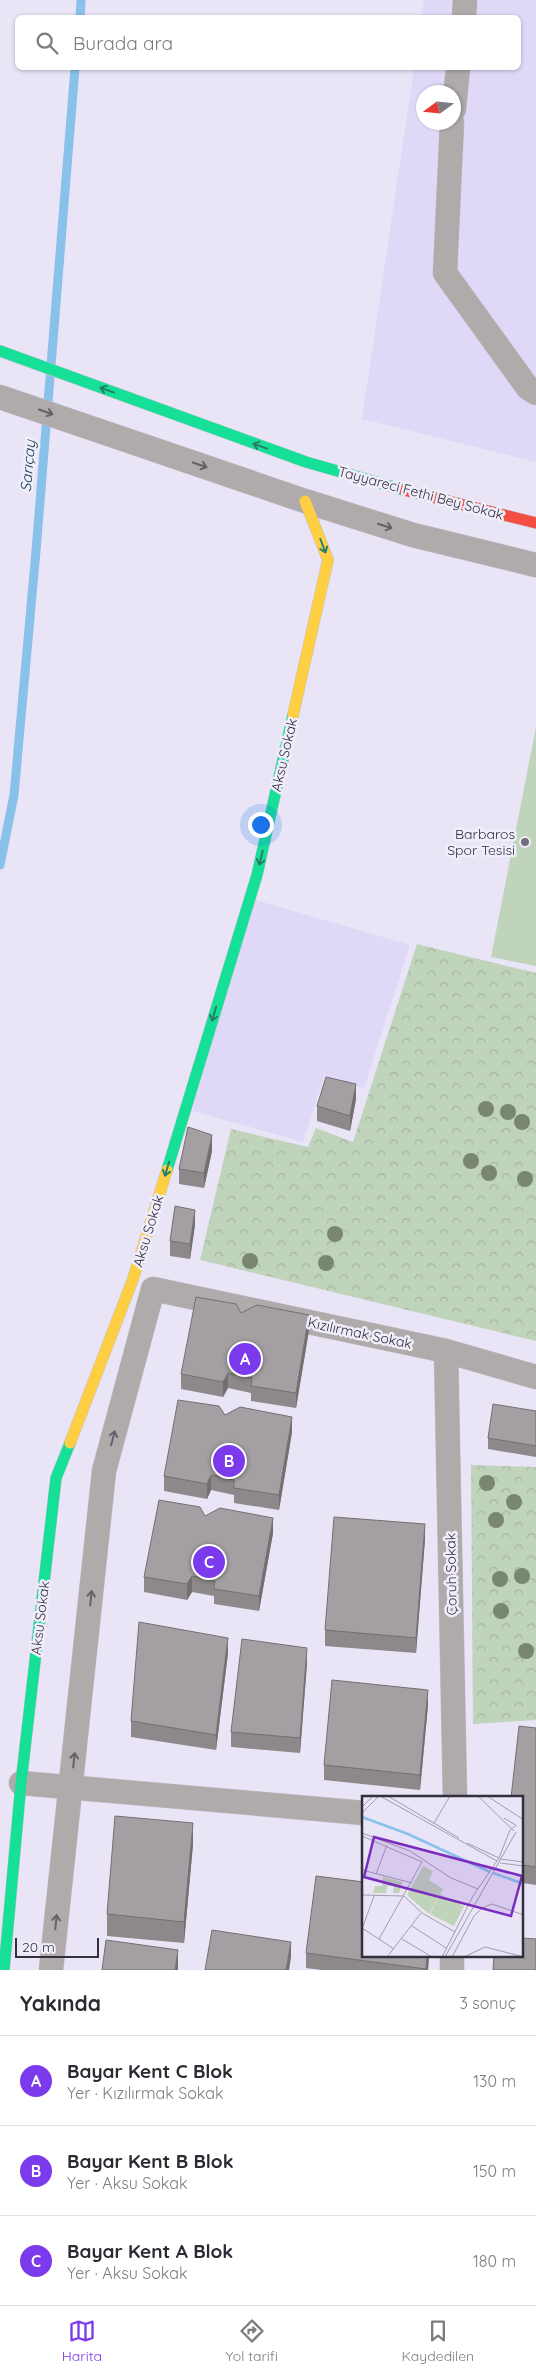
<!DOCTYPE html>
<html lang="tr">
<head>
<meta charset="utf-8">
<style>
	:root { --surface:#fff; --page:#f2f2f3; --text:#2b2b33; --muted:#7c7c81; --line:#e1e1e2; --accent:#7c3aed }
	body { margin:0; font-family:Quicksand,sans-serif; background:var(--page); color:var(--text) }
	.compass { position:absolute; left:416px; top:85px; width:45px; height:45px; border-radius:50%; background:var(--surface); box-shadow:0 1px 4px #0004; rotate:255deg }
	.scale { position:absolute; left:15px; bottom:12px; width:84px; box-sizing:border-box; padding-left:5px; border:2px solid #33303d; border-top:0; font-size:14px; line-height:18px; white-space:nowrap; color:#33303d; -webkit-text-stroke:4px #f0eefb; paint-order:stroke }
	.you { position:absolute; left:260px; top:824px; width:18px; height:18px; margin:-12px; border:4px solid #fff; border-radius:50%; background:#1a73e8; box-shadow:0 0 0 8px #1a73e833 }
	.badge { display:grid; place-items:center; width:32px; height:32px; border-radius:50%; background:var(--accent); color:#fff; font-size:16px; font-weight:700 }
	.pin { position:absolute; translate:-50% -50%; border:2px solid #fff; box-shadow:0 1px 5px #0006 }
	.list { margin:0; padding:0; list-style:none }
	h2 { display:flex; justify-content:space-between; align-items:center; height:65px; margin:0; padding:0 20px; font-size:21px }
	h2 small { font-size:16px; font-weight:400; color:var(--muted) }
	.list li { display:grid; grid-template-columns:32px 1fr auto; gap:15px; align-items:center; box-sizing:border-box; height:90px; padding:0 20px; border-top:1px solid var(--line) }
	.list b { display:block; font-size:19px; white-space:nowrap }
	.list p { margin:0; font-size:16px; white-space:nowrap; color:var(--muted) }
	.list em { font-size:16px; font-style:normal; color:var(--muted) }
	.icon { flex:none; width:28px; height:28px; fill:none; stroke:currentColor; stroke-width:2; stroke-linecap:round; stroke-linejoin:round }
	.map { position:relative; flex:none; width:536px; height:1970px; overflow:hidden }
	.search { position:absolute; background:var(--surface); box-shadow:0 1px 4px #0004; left:15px; right:15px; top:15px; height:55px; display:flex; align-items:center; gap:12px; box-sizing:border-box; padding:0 18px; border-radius:8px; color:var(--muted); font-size:19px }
	.sheet { height:335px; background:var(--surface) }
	nav { display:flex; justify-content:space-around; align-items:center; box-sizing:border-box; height:70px; border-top:1px solid var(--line); background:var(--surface); font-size:14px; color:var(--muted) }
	nav a { display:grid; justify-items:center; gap:2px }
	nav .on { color:var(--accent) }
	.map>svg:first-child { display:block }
</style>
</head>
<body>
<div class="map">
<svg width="536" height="1970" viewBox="0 0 536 1970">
	<defs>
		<pattern id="park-crowns" width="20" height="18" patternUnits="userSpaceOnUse" patternTransform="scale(1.25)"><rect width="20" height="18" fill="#c0d3bb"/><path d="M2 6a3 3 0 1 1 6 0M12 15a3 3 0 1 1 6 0" fill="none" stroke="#a5b5a2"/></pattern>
	</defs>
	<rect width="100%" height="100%" fill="#e9e5f7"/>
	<path fill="#dfd9f7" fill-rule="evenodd" d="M424 0H536V462L362 419 414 68H518V18L421 17ZM424 92H454V122H424Z
		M252 899 410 945 364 1088 324 1077 303 1142 192 1111Z"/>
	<path fill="#c0d3bb" d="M536 727V966L491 957Z"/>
	<path fill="url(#park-crowns)" d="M417 944 536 973V1341L200 1260 231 1129 308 1147 316 1128 353 1142Z
		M471 1465 536 1467V1720L473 1724Z"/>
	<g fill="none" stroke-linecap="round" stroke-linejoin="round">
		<path stroke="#89c1eb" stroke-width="9" d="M80 18 81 0
			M0 865 14 795 36 551 75 68"/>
		<defs>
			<path id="street" d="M464 18 465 0
				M454 109 458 68
				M452 122 445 273 528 388 536 393
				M0 397 305 501 413 535 536 565
				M446 1351 455 1798
				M21 1783 364 1813
				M51 1970 104 1471 153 1289 446 1351 536 1377
				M452 1970V1956"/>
			<path id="fast" d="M0 351 306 462 404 490
				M167 1170 257 875 293 715
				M4 1970 21 1783 56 1478 70 1443"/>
			<path id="slow" d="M293 715 328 560 305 501
				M70 1443 133 1279 167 1170"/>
			<path id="jam" d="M404 490 536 523"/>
		</defs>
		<use href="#street" stroke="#c5c2d0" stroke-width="25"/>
		<use href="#fast" stroke="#c5c2d0" stroke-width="12"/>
		<use href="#slow" stroke="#c5c2d0" stroke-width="12"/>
		<use href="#jam" stroke="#c5c2d0" stroke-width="12"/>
		<use href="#street" stroke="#b1aaab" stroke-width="24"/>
		<use href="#fast" stroke="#16e098" stroke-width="11"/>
		<use href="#slow" stroke="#ffcf43" stroke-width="11"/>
		<use href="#jam" stroke="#f24e42" stroke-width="11"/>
	</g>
	<g fill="#788672">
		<circle cx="486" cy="1109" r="8"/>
		<circle cx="508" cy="1112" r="8"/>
		<circle cx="522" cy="1122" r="8"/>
		<circle cx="471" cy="1161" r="8"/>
		<circle cx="489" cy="1173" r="8"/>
		<circle cx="525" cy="1179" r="8"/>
		<circle cx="335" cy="1234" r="8"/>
		<circle cx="250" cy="1261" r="8"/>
		<circle cx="326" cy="1263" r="8"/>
		<circle cx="487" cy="1483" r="8"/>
		<circle cx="514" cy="1502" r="8"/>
		<circle cx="496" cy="1520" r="8"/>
		<circle cx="522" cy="1576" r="8"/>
		<circle cx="500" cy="1579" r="8"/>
		<circle cx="501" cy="1611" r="8"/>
		<circle cx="526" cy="1651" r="8"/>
	</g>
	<path fill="#8d898b" d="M356 1099 350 1131 317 1121V1106Z
		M212 1151 204 1188 179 1184V1169Z
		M195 1225 190 1259 170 1256V1241Z
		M241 1313 309 1330 296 1408 251 1401V1393L228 1388 223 1397 181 1389V1374Z
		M536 1411V1457L488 1449V1438Z
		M225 1415 292 1432 279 1510 234 1503V1495L211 1490 207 1499 164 1491V1476Z
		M205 1516 273 1533 259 1611 214 1604V1596L192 1592 187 1600 144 1592V1577Z
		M425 1539 416 1653 325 1646V1630Z
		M228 1653 216 1750 131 1737V1721Z
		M307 1663 300 1753 231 1747V1732Z
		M428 1705 420 1790 324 1780V1765Z
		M536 1728V1885L522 1883V1798Z
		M193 1844 184 1943 107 1936V1914Z
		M306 1953 429 1956 428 1970H321L306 1968Z"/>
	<path fill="#736f71" d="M356 1084V1099L350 1131V1116Z
		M212 1135V1151L204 1188V1173Z
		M195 1210V1225L190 1259V1244Z
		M309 1315V1330L296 1408V1393Z
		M228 1373V1388L223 1397V1382Z
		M292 1417V1432L279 1510V1495Z
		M211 1475V1490L207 1499V1484Z
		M273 1518V1533L259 1611V1596Z
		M425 1524V1539L416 1653V1638Z
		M192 1576V1592L187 1600V1584Z
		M228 1638V1653L216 1750V1735Z
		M307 1648V1663L300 1753V1738Z
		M428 1690V1705L420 1790V1775Z
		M193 1823V1844L184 1943V1922Z
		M291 1942V1957L289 1970H286Z
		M178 1950V1970H175Z
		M427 1956H429L428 1970H426Z"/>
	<path fill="#a49fa2" stroke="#736f71" d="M326 1077 356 1084 350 1116 317 1106Z
		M188 1127 212 1135 204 1173 179 1169Z
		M175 1206 195 1210 190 1244 170 1241Z
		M196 1297 236 1304 241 1313 257 1305 309 1315 296 1393 251 1386 252 1378 228 1373 223 1382 181 1374Z
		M178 1400 219 1406 225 1415 240 1407 292 1417 279 1495 234 1488V1480L211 1475 207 1484 164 1476Z
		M493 1404 536 1411V1446L488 1438Z
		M159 1500 200 1507 205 1516 220 1508 273 1518 259 1596 214 1589 215 1581 192 1576 187 1584 144 1577Z
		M334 1517 425 1524 416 1638 325 1630Z
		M139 1622 228 1638 216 1735 131 1721Z
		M242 1639 307 1648 300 1738 231 1732Z
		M332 1680 428 1690 420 1775 324 1765Z
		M519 1726 536 1728V1867L522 1865V1798H511Z
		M115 1816 193 1823 184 1922 107 1914Z
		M316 1876 364 1882V1956H427L426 1969 306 1953Z
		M212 1930 291 1942 286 1970H205Z
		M522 1938 536 1939V1970H493L494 1956H522Z
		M106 1940 178 1950 175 1970H102Z"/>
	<defs><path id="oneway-shaft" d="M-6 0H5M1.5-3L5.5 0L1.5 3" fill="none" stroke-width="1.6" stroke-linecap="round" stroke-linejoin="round" transform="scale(1.25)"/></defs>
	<g stroke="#267f66">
		<use href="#oneway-shaft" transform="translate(107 390) rotate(-160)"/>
		<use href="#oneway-shaft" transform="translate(260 446) rotate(-160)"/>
		<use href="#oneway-shaft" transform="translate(323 546) rotate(69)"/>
		<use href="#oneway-shaft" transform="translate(261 858) rotate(103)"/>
		<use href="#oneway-shaft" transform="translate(214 1014) rotate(107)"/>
		<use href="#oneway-shaft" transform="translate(167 1169) rotate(107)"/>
	</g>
	<g stroke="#656169">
		<use href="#oneway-shaft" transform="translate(46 412) rotate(19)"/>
		<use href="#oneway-shaft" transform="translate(200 465) rotate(19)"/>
		<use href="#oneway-shaft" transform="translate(385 526) rotate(18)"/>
		<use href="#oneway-shaft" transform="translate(113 1438) rotate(-75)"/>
		<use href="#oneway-shaft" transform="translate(91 1598) rotate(-84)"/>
		<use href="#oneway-shaft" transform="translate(74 1760) rotate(-84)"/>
		<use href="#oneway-shaft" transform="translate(56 1922) rotate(-84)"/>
	</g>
	<circle fill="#736f7e" stroke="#f0eefb" stroke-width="2" cx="525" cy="842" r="5"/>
	<g text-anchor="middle" stroke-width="5" stroke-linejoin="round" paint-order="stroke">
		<g font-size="14" fill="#33303d" stroke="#f0eefb">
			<text transform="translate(421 493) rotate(15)" y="5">Tayyareci Fethi Bey Sokak</text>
			<text transform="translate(284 755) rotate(-77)" y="5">Aksu Sokak</text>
			<text transform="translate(148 1231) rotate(-73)" y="5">Aksu Sokak</text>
			<text transform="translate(360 1333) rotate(12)" y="5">Kızılırmak Sokak</text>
			<text transform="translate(451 1574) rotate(-91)" y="5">Çoruh Sokak</text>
			<text transform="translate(40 1618) rotate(-83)" y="5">Aksu Sokak</text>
		</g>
		<g font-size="14" fill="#33303d" stroke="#f0eefb" text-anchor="end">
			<text x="515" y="839">Barbaros<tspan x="515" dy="16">Spor Tesisi</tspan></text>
		</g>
		<g font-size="15" font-style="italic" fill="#14384e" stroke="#f0eefb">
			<text transform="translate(28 466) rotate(-85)" y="5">Sarıçay</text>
		</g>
	</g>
	<g transform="translate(362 1796)">
		<rect width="161" height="161" fill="#e9e5f7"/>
		<path d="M78 98 102 110 92 130 68 118Z" fill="#c0d3bb"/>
		<path d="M61 70 71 75 67 84 81 93 67 118 45 99ZM21 81 41 86 37 97H31L32 90H25L24 97H11L13 90H20Z" fill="#c0d3bb"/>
		<path fill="none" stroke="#89c1eb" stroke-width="2.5" d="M0 21 46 38 128 76M131 77 162 88"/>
		<path fill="none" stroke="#a09dad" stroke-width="1" d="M18 0 135 65M26 0 97 42M116 0 152 35M125 0 162 24M0 11 11 0M0 17 17 0M142 22 155 30M72 27 88 0M0 37 48 55 89 82 116 93M0 40 60 66 17 143M105 47 137 62M138 63 162 66M138 67 162 70M0 74 50 87M14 78 25 49M0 99 42 100 60 117 93 136M50 130 84 152M0 132 32 153M0 133 12 100M40 143 70 161M25 161 59 117M80 161 111 100 137 62 148 34 153 30M83 161 154 36M90 161 112 120 120 112 130 108 162 119M102 161 123 151 162 161"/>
		<path fill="#7b2cbf" fill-opacity="0.15" stroke="#7b2cbf" stroke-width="2.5" d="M12 41 160 80 149 120 2 81Z"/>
		<rect width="161" height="161" fill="none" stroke="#33303d" stroke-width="2.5"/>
	</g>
</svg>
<svg class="compass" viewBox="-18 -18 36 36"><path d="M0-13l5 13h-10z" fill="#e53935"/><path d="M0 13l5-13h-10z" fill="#7c7c81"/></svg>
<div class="scale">20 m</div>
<div class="you"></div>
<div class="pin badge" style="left:245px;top:1359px">A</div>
<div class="pin badge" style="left:229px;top:1461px">B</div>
<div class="pin badge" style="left:209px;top:1562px">C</div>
<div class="search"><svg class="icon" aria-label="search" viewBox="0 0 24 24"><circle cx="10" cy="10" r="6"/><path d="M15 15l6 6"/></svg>Burada ara</div>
</div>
<section class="sheet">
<h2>Yakında<small>3 sonuç</small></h2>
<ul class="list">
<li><span class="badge">A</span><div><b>Bayar Kent C Blok</b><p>Yer · Kızılırmak Sokak</p></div><em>130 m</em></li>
<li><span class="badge">B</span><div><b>Bayar Kent B Blok</b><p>Yer · Aksu Sokak</p></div><em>150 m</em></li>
<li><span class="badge">C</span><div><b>Bayar Kent A Blok</b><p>Yer · Aksu Sokak</p></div><em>180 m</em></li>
</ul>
</section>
<nav>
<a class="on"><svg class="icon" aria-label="map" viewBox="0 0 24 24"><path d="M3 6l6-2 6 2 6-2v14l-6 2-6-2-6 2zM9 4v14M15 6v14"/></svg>Harita</a>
<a><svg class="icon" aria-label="directions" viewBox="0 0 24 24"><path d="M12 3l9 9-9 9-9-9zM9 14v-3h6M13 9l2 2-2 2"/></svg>Yol tarifi</a>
<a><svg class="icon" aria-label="saved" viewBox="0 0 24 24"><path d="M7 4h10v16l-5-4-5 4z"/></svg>Kaydedilen</a>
</nav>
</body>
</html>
